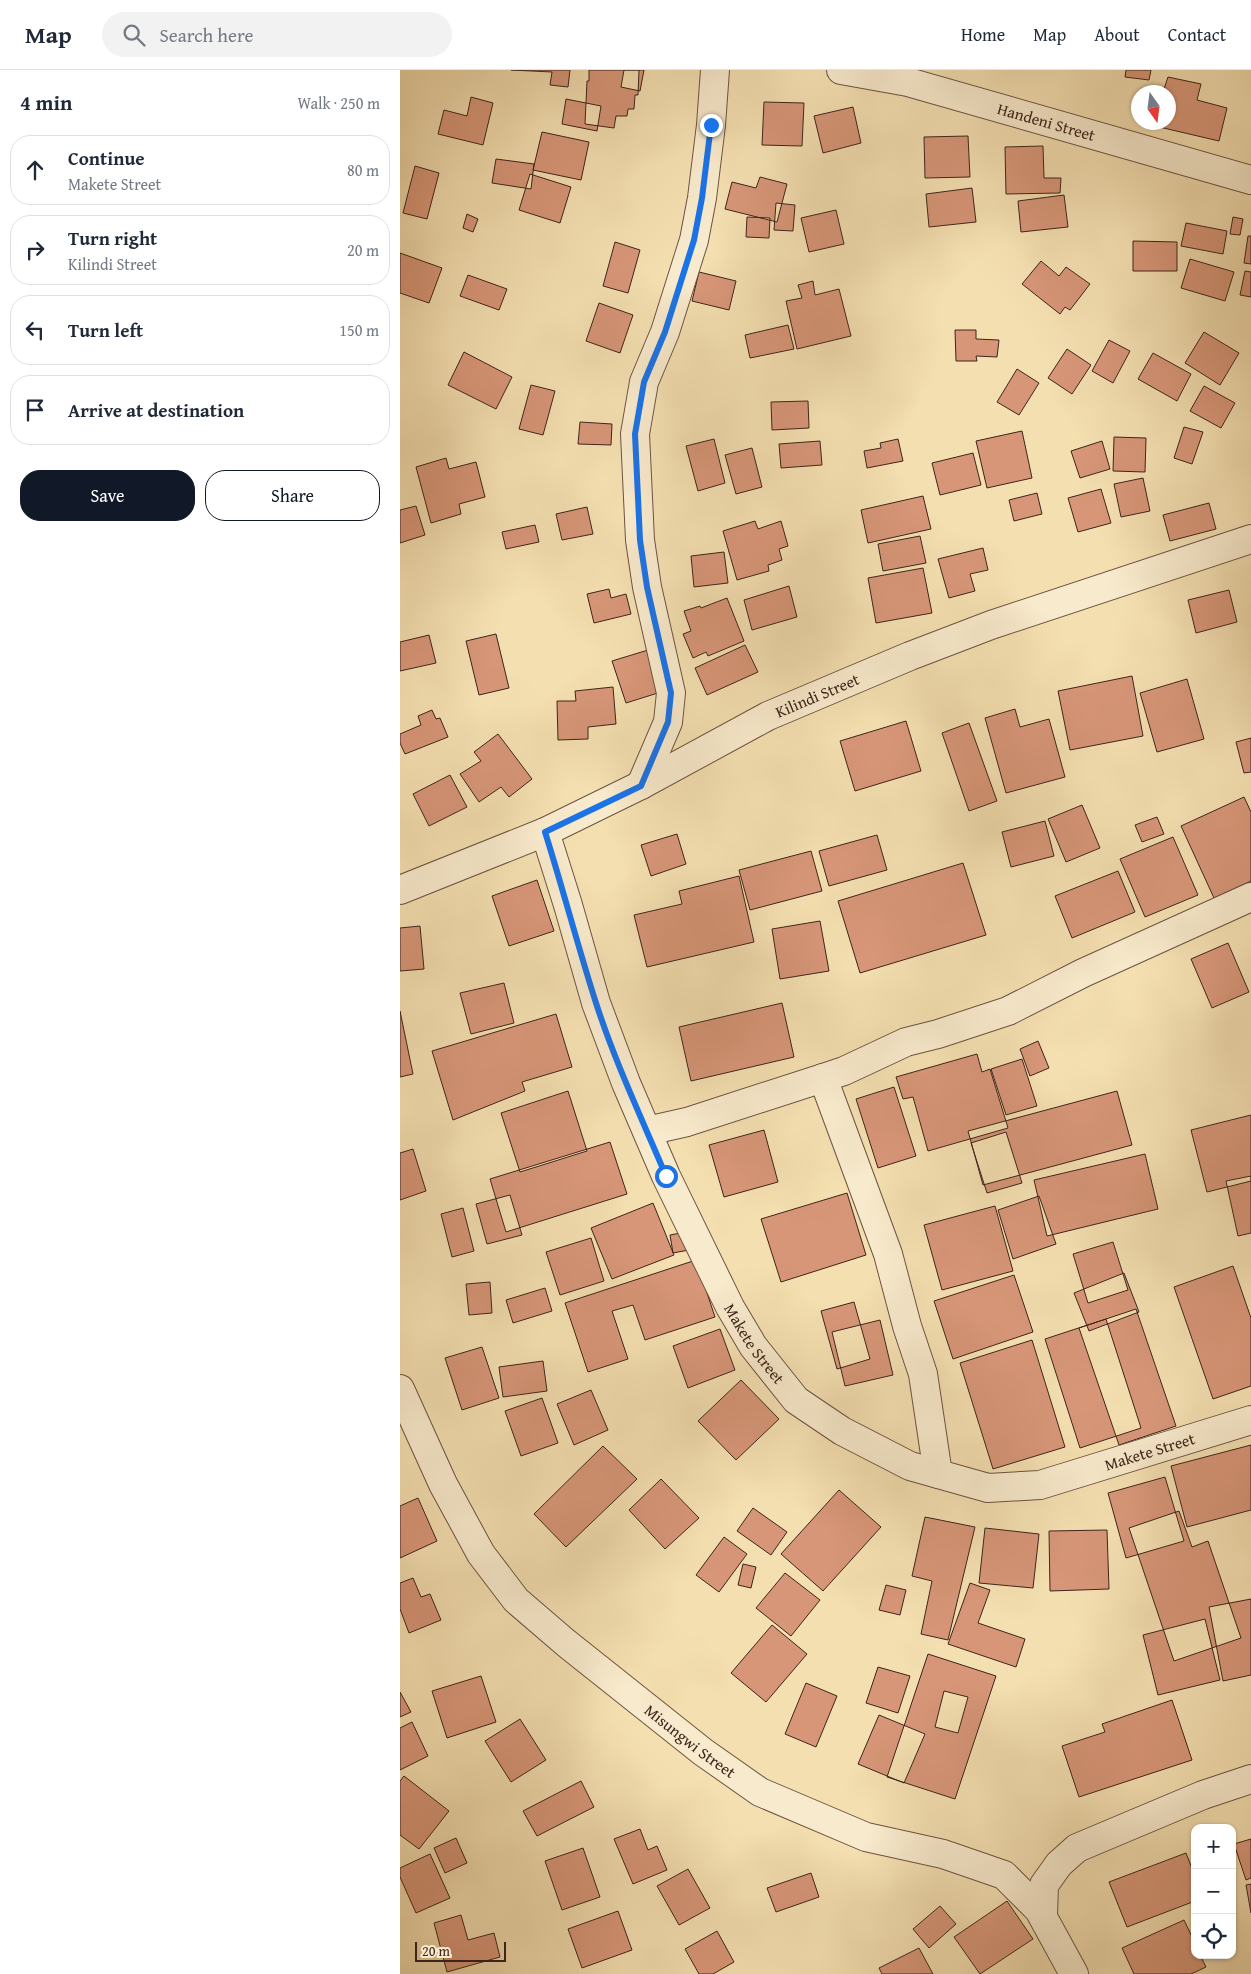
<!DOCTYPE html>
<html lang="en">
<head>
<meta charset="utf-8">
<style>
	:root { --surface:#fff; --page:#f2f2f3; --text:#1f2937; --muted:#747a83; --line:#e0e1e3; --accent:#111827 }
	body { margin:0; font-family:"Gentium Book Plus",serif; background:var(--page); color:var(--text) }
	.controls { position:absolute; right:15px; bottom:15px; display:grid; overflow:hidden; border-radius:10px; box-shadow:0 1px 4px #0004 }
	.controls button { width:45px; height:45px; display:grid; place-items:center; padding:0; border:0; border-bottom:1px solid var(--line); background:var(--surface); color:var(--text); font:25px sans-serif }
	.compass { position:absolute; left:731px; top:15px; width:45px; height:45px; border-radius:50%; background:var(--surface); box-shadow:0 1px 4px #0004; rotate:166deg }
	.scale { position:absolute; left:15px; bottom:12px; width:91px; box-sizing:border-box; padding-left:5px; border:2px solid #3e241b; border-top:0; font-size:14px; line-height:18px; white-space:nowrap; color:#3e241b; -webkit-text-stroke:4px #f8eacc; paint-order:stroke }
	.stop { position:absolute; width:15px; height:15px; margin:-11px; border:4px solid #1a73e8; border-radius:50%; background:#fff }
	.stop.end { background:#1a73e8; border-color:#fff; box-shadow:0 1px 5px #0008 }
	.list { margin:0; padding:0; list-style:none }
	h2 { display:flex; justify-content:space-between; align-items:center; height:65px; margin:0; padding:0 20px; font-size:21px }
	h2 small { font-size:16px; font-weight:400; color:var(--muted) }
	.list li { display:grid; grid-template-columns:32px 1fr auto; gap:15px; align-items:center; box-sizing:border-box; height:70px; margin:0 10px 10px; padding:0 10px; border:1px solid var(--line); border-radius:20px }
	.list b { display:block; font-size:19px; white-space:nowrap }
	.list p { margin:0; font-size:16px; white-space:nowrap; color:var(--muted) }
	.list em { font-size:16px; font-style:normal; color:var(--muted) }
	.actions { display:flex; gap:10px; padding:15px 20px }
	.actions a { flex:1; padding:11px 0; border:1px solid var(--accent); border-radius:20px; text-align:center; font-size:18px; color:var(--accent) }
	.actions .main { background:var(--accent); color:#fff }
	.icon { flex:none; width:28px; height:28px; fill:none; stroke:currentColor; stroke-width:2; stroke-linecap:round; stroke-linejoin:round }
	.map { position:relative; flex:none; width:851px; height:1904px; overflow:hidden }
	header { display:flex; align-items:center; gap:30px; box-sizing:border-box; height:70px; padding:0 25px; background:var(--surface); border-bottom:1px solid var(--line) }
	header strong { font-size:24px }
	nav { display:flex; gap:28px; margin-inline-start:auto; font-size:18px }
	.search { width:350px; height:45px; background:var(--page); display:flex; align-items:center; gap:12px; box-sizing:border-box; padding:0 18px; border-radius:28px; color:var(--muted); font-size:19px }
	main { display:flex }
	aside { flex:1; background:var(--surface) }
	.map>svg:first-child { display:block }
</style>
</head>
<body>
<header>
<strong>Map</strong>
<div class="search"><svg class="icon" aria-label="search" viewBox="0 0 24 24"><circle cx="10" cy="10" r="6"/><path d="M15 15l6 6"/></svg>Search here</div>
<nav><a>Home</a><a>Map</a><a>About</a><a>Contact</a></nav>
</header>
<main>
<aside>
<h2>4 min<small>Walk · 250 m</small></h2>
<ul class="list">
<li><svg class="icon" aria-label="ahead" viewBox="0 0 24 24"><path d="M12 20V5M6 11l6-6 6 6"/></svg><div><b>Continue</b><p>Makete Street</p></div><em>80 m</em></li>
<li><svg class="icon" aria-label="right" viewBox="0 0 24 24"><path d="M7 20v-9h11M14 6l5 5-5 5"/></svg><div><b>Turn right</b><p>Kilindi Street</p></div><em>20 m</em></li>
<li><svg class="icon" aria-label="left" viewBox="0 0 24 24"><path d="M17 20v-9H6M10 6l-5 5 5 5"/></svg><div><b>Turn left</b></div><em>150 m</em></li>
<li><svg class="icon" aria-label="arrive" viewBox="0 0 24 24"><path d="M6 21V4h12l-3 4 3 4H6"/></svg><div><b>Arrive at destination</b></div></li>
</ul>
<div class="actions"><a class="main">Save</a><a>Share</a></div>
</aside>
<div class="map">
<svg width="851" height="1904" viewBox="0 0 851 1904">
	<rect width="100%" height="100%" fill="#f4dfb1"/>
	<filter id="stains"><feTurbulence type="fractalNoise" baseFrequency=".004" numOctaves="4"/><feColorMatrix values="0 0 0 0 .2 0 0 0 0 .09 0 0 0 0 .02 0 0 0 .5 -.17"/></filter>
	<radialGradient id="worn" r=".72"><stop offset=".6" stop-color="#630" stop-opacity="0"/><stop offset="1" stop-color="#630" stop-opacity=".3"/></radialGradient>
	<path fill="#d79678" stroke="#3e241b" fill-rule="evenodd" d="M111 0H170L168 17 150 15 152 2Z
		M189 0H239L238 25H235L234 39H228L227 46H216L214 58 185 54 187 11H189Z
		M224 0H244L240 21 221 17Z
		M726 0H751L749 10 725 7Z
		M768 7 801 14 797 30 827 38 819 71 755 56V52H768V22H763Z
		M71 27 93 33 83 75 38 64 44 40 67 46Z
		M166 29 201 36 197 61 162 54Z
		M364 32 404 33 402 76 362 75Z
		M453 37 461 73 423 83 414 46Z
		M142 62 189 72 181 110 133 100Z
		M568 66 570 107 525 108 524 67Z
		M643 76 644 108H661L660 123 606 124 605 77Z
		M96 89 134 94 131 119 92 113Z
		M15 96 39 103 27 149 3 143Z
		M130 104 171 117 160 153 119 140Z
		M360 107 387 114 377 152 325 139 332 112 356 118Z
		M572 118 576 152 529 157 526 124Z
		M664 125 668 157 621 162 618 131Z
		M376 133 395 135 393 161 374 160Z
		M436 140 444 174 409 182 401 148Z
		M67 144 78 149 73 162 63 158Z
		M347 147 370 148 369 168 346 167Z
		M833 147 843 149 840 165 830 164Z
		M786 153 827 161 823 184 781 176Z
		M848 166H851V194L844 193Z
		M733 171 777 172V201H733Z
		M215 172 240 180 228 223 203 216Z
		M0 183 42 198 29 233 0 223Z
		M790 189 834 202 825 231 781 218Z
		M641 191 659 206 666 197 690 214 670 240 665 237 660 244 622 214Z
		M845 201 851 202V227L840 225Z
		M299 202 336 211 329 240 292 231Z
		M68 205 107 219 99 240 60 226Z
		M413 211 415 225 439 219 451 266 397 279 386 231 402 228 398 215Z
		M199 233 233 245 220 283 186 271Z
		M388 255 394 279 350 288 345 265Z
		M555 260H576V269L599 270 597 287 576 286 577 291H556Z
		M804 262 839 283 820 315 785 293Z
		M709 270 730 281 713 313 692 301Z
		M667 279 691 295 672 324 648 308Z
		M64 282 112 307 96 339 48 315Z
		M753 283 791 304 777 331 738 309Z
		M617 299 639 313 619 345 597 332Z
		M131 315 155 321 143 365 119 359Z
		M804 316 835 333 821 358 790 341Z
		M408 331 409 358 372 360 371 332Z
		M180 352 212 354 211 375 178 374Z
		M784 357 803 362 792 394 774 388Z
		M622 361 632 408 587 418 576 371Z
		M714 367 746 368 745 402 713 401Z
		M314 369 325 413 298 421 286 376Z
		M498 369 503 391 467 398 464 381 481 378 480 373Z
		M420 371 422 395 381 398 379 374Z
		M702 371 710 399 680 408 671 381Z
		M352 378 362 417 336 424 325 385Z
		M573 383 581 415 540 425 532 393Z
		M46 388 49 399 76 392 85 427 59 434 61 444 31 453 16 397Z
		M743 408 750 441 721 447 714 414Z
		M701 419 711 453 678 462 668 428Z
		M637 423 642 444 614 451 609 430Z
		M523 426 531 459 468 473 461 440Z
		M809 433 816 459 770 471 763 445Z
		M16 436 25 465 0 473V440Z
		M187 437 193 464 162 470 156 444Z
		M355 451 358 459 381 451 388 476 379 479 382 490 368 495 369 501 337 510 323 461Z
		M135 455 139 472 106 479 102 462Z
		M520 466 526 493 483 501 478 474Z
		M583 478 588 500 570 504 575 521 549 528 538 489Z
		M324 482 328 513 294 517 291 486Z
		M523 498 532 543 476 553 468 508Z
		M389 516 397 547 352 560 344 530Z
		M209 519 211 528 226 524 231 544 194 553 187 524Z
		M829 520 837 552 796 563 788 530Z
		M327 528 344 571 308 586 306 582 293 588 283 564 291 561 284 541 300 536 301 538Z
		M96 564 109 618 79 625 66 571Z
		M29 565 36 593 0 601V572Z
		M345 575 358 602 307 625 295 598Z
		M248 580 261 622 226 633 212 591Z
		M732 606 743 666 670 680 658 621Z
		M787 609 804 669 757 682 740 623Z
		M213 617 216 654 188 657V669L158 670 157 631H176L175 621Z
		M615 639 620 657 649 649 665 707 606 723 585 648Z
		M32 640 36 649 40 648 48 667 5 684 0 673V664L21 655 18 646Z
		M506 651 521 701 455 721 440 671Z
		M569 653 597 731 569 741 542 663Z
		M98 664 132 709 109 727 101 717 79 732 60 704 81 691 74 682Z
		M851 668V702L844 703 836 672Z
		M50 705 67 737 29 756 13 724Z
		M844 727 851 742V811L814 828 781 756Z
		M682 735 700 778 666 792 648 749Z
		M757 747 764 764 742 772 735 755Z
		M645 751 654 786 611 797 602 762Z
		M277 764 286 794 251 806 241 775Z
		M477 765 487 800 429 816 419 781Z
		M773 767 798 825 745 847 720 789Z
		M411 781 422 821 350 840 339 800Z
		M563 793 586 865 460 903 438 831Z
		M718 801 735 842 672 868 655 826Z
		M339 806 354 872 247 897 234 845 282 834 279 821Z
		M137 810 154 861 109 876 92 826Z
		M420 851 429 901 380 909 372 859Z
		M20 856 24 899 0 901V858Z
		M828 873 849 922 812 938 791 889Z
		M104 913 114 953 71 964 60 923Z
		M382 933 394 987 291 1011 279 957Z
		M0 941 13 1004 0 1007Z
		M156 944 172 997 122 1012 125 1021 53 1050 32 981Z
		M638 971 649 998 630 1006 620 979Z
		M577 984 582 1002 590 999 608 1058 528 1081 513 1027 503 1029 496 1007Z
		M622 989 637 1036 606 1045 591 999Z
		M494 1017 516 1086 478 1098 456 1029Z
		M168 1021 187 1081 120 1102 101 1043Z
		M717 1021 732 1075 583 1115 568 1061Z
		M851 1045V1111L807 1122 791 1060Z
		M364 1060 378 1112 324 1127 309 1075Z
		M606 1062 622 1113 587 1123 571 1073Z
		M210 1072 227 1124 106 1162 90 1109Z
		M13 1079 26 1121 0 1130V1083Z
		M745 1084 758 1139 647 1166 634 1110Z
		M851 1106V1163L838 1166 826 1111Z
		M447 1123 466 1185 381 1212 361 1149Z
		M110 1125 122 1165 87 1174 76 1134Z
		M639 1126 656 1174 613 1189 598 1140Z
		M253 1133 274 1185 212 1209 191 1158Z
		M595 1136 613 1201 542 1220 524 1155Z
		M63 1138 74 1181 52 1187 41 1144Z
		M286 1162 289 1180 273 1183 270 1165Z
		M191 1168 204 1211 160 1225 146 1182Z
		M713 1172 728 1220 688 1233 673 1184Z
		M296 1190 315 1247 245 1270 233 1235 212 1241 228 1289 188 1302 165 1233Z
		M833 1196 851 1248V1316L813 1329 774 1217Z
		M724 1203 739 1242 689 1261 674 1223Z
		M614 1205 633 1262 553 1289 534 1231Z
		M90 1212 92 1243 69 1245 66 1214Z
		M145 1218 152 1241 113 1253 106 1230Z
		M454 1232 470 1289 437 1299 421 1241Z
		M736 1239 776 1356 719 1375 679 1258Z
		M706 1249 741 1358 680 1378 645 1269Z
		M480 1250 493 1305 445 1316 432 1262Z
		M320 1259 335 1300 288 1318 273 1276Z
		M632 1270 665 1377 593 1399 560 1293Z
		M82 1277 99 1328 62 1340 45 1288Z
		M143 1291 147 1321 103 1327 99 1297Z
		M341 1310 379 1349 336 1390 298 1351Z
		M191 1320 208 1360 174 1375 157 1334Z
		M142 1328 158 1373 121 1386 105 1341Z
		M851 1375V1440L787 1457 771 1396Z
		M203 1376 237 1409 166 1477 134 1444Z
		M765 1407 784 1471 726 1488 708 1423Z
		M261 1409 299 1448 265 1479 229 1440Z
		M439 1420 481 1457 423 1521 381 1484Z
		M18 1428 37 1471 0 1488V1436Z
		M353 1438 387 1462 371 1485 337 1461Z
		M779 1441 792 1477 808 1471 841 1568 774 1591 729 1458Z
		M525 1447 575 1457 548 1570 521 1564 532 1511 512 1506Z
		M585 1458 639 1464 633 1518 579 1513Z
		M707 1460 709 1519 650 1521 649 1461Z
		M324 1467 347 1484 319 1522 296 1505Z
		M343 1494 356 1497 351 1518 338 1515Z
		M385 1503 420 1530 391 1566 356 1538Z
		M13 1508 21 1527 30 1524 41 1550 9 1563 0 1539V1513Z
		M570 1513 590 1520 578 1553 625 1569 616 1597 548 1574Z
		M486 1515 506 1520 500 1545 479 1540Z
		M851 1529V1605L823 1611 809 1537Z
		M805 1549 820 1610 758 1625 743 1565Z
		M372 1555 407 1584 366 1632 331 1603Z
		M528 1584 596 1606 555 1729 487 1707ZM544 1621 568 1627 558 1663 535 1657Z
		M478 1597 510 1606 498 1643 466 1633Z
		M81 1606 96 1652 47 1668 32 1621Z
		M406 1613 437 1626 416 1677 385 1664Z
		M0 1622 11 1642 0 1647Z
		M772 1630 792 1690 679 1727 662 1676 705 1662 702 1654Z
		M479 1645 525 1664 504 1713 458 1694Z
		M120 1649 146 1690 111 1712 85 1671Z
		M12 1652 28 1686 0 1700V1658Z
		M4 1706 49 1741 19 1779 0 1765V1711Z
		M181 1711 194 1737 137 1766 123 1741Z
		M240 1759 248 1780 257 1776 267 1800 233 1814 214 1769Z
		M56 1768 67 1793 45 1803 34 1778Z
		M851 1769V1808L846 1810 834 1774Z
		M183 1778 200 1827 162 1840 145 1791Z
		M786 1783 795 1806V1831L727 1857 709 1812Z
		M30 1784 50 1828 16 1843 0 1807V1798Z
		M288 1799 310 1838 279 1855 257 1816Z
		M411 1803 419 1827 376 1842 367 1818Z
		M851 1814V1843L846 1815Z
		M607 1831 633 1869 580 1904 554 1867Z
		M540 1836 556 1854 529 1878 513 1859Z
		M218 1841 232 1880 182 1898 168 1859Z
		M61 1845 68 1870 94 1863 100 1887 47 1902 34 1853Z
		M784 1850 795 1873V1885H800L806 1897 791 1904H734L722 1878Z
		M317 1861 334 1892 313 1904H299L285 1879Z
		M519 1878 533 1904H482L479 1898Z"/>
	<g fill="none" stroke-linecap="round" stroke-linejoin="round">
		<defs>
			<g id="minor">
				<path id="s1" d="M441 0 508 12 851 110"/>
				<path d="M241 715 268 652 271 623 247 517 240 470 235 364 244 312 265 262 294 170 302 128 311 55 315 0"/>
				<path id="s2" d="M145 762 168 835 196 933 226 1013 266 1106 330 1237 353 1276 396 1330 442 1361 510 1396 588 1418 640 1415 851 1350"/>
				<path id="s3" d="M0 820 145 762 241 715 368 646 510 586 591 555 851 469"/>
				<path d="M423 1008 488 1184 507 1256 523 1304 538 1404"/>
				<path d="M247 1061 287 1052 423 1008 444 1001 506 972 538 964 608 941 683 903 851 827"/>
				<path id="s4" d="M0 1319 43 1414 81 1484 116 1530 166 1573 303 1682 360 1722 466 1767 543 1784 604 1805 639 1840 674 1904"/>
				<path d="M643 1845 644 1815 659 1794 677 1778 803 1725 851 1709"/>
			</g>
		</defs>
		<use href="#minor" stroke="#6c5340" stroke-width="30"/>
		<use href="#minor" stroke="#f8eacc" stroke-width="28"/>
	</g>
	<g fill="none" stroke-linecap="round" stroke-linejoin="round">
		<path stroke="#1a73e8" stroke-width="6" d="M266 1106C242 1049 215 992 196 933 178 877 163 819 145 762L241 716 268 652 271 623 247 517 240 470 235 364 244 312 265 262 294 170 302 128 311 55"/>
	</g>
	<g text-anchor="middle" stroke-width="4" stroke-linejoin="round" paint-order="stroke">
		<g font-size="16" fill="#3e241b" stroke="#f8eacc">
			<text dy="6" stroke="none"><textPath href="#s1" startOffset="212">Handeni Street</textPath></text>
			<text dy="6" stroke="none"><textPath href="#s3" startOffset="461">Kilindi Street</textPath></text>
			<text dy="6" stroke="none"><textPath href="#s2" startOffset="555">Makete Street</textPath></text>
			<text dy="6" stroke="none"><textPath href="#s2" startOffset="1005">Makete Street</textPath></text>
			<text dy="6" stroke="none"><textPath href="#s4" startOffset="466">Misungwi Street</textPath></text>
		</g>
	</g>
	<rect width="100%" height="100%" filter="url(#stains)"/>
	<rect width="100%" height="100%" fill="url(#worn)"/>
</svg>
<div class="controls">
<button>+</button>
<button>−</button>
<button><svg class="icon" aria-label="locate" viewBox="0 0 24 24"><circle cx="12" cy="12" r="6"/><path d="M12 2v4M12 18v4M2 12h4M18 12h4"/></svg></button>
</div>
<svg class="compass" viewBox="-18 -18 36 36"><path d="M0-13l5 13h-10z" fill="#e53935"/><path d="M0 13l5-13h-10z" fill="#747a83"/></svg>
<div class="scale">20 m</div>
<div class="stop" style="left:266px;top:1106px"></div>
<div class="stop end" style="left:311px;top:55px"></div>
</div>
</main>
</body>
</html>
